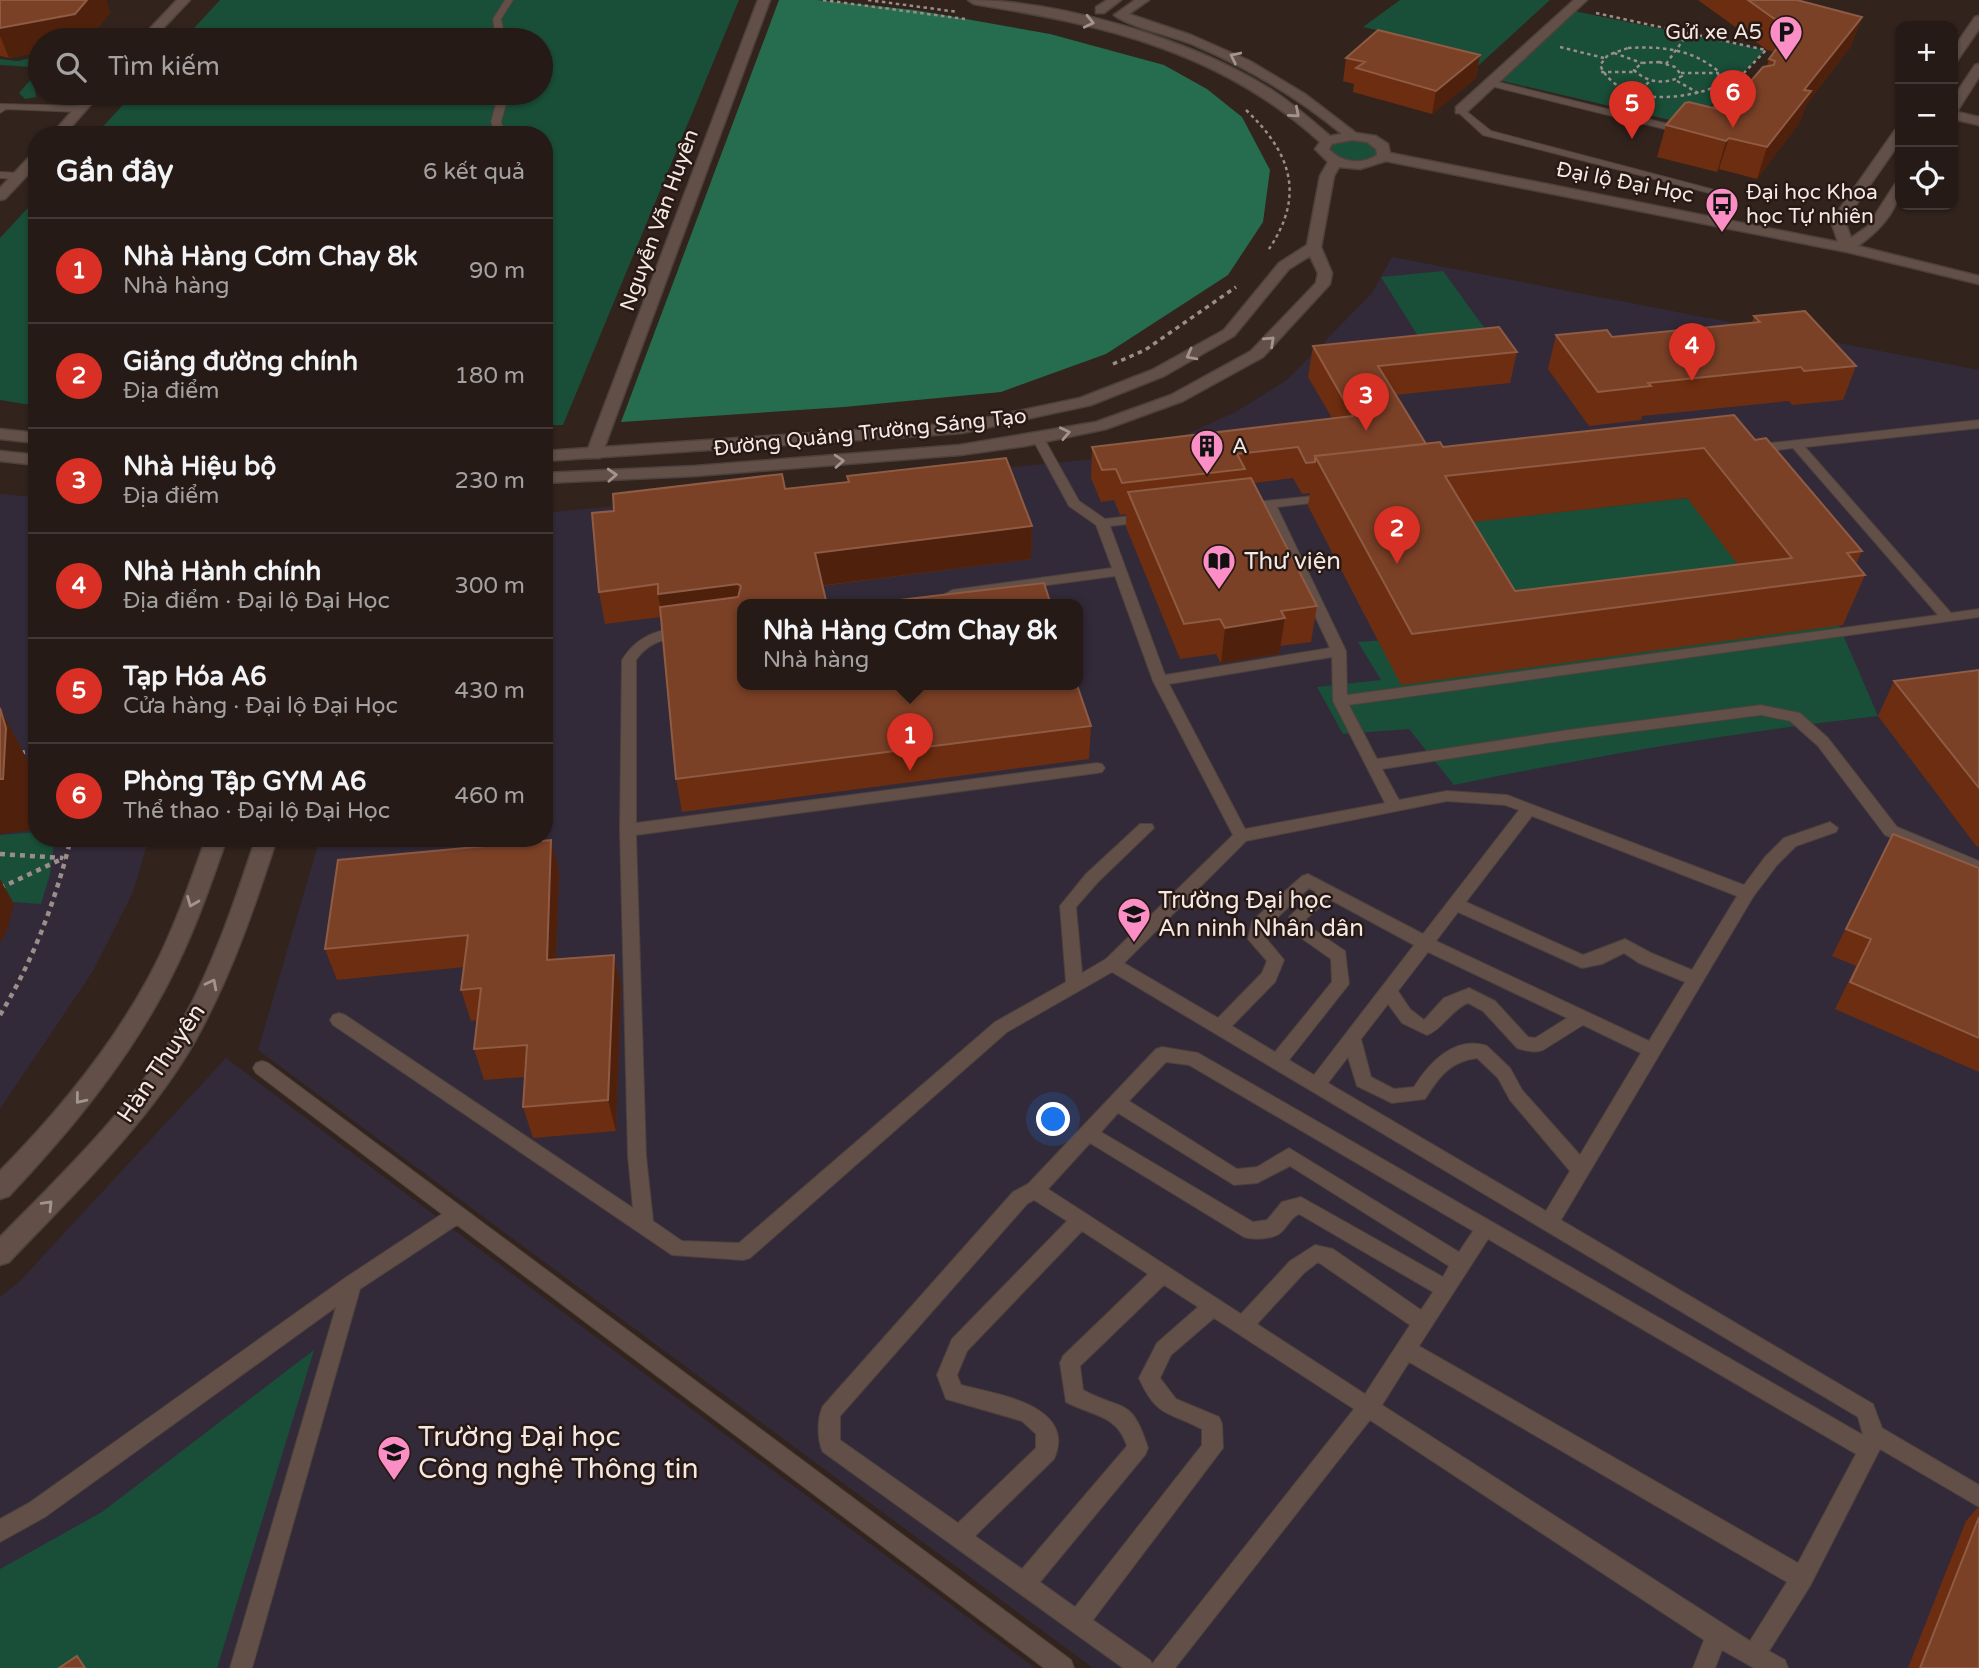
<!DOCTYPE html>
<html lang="vi">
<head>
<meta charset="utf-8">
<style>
	:root { --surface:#261a16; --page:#2e231f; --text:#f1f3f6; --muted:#a4a1a1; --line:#423835; --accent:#d93025 }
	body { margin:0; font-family:"Varela Round",sans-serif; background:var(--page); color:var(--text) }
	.controls { position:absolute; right:21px; top:21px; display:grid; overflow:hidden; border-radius:14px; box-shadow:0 2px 5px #0004 }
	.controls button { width:63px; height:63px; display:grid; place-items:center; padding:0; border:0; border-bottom:2px solid var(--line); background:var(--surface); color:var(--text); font:35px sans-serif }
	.you { position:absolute; left:1054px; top:1120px; width:24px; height:24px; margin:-18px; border:5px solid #fff; border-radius:50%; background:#1a73e8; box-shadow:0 0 0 10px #1a73e833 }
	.badge { display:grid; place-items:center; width:46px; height:46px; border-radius:50%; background:var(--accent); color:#fff; font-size:23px; font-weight:700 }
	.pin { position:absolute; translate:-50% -58px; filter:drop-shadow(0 2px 4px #0008) }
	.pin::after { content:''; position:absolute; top:37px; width:24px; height:21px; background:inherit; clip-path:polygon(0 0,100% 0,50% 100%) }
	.popup { position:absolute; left:737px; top:599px; width:346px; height:91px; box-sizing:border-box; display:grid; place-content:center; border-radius:14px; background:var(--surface); filter:drop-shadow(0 2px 5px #0005); font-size:23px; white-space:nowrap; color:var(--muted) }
	.popup b { font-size:26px; color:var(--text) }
	.popup::after { content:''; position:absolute; left:50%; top:100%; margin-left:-14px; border:14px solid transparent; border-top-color:var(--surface) }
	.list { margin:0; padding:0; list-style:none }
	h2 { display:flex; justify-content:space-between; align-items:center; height:91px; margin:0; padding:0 28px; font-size:30px }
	h2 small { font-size:23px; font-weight:400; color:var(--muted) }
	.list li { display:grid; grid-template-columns:46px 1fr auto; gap:21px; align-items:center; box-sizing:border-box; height:105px; padding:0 28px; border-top:2px solid var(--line) }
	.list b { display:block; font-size:26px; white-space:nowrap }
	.list p { margin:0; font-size:23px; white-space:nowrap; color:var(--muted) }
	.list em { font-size:23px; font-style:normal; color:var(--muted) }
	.icon { flex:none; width:38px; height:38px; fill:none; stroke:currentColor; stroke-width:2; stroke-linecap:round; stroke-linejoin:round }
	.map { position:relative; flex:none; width:1979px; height:1668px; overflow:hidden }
	.search { position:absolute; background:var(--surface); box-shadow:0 2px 5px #0004; left:28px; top:28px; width:525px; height:77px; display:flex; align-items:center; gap:18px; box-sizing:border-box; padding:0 24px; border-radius:38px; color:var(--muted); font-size:26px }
	.panel { position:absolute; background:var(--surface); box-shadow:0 2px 5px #0004; left:28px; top:126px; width:525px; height:721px; border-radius:28px }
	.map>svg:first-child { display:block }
</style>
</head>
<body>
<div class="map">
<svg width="1979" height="1668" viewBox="0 0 1979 1668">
	<rect width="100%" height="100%" fill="#32231d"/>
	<path fill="#332a39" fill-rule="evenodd" d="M1392 257 1979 370V1668H1093L258 1050 320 838H544V513L1105 458 1173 441 1237 411 1287 380 1372 293ZM742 605H1078V685H742Z
		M0 494 37 497V838H149L133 892 93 971 0 1109Z
		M226 1058 1035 1668H0V1297L19 1282Z"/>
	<path fill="#194e38" d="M220 0H739L563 425H544V135H95L134 93H541V40H183Z
		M1400 0H1550L1467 76 1390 33 1363 27Z
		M1569 10 1766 50 1691 125 1494 79Z
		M40 56V86L35 89 36 97 25 99 19 93 33 77 31 67 0 65V59L18 61Z
		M1346 140 1369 143 1377 153C1364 166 1346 161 1332 153L1331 146Z
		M37 198V406L0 400V238Z
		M1443 271 1491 337 1423 344 1381 277Z
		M1687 498 1825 593 1878 716C1736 732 1594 756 1454 785L1409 729 1343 734 1317 687 1381 680 1358 642 1419 638 1502 642 1434 526Z
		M37 832V838H55L50 874 41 904 0 901V835Z
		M314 1350 217 1668H0V1569L102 1512Z"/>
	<path fill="#266c4f" d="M779 0H817L915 10 1050 34 1164 65 1207 89 1242 117 1270 170 1263 222 1228 275 1106 354 1001 392 844 407 621 422Z"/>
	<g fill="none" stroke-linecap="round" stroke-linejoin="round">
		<defs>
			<path id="service" d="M505 0H513L501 19 505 40H496L493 19Z
				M1490 80 1676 126 1707 111 1740 87 1763 93 1758 96 1745 92 1713 115 1677 132 1487 85V81Z
				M499 93H509L501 122 506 135H496L491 122Z
				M0 104 80 106 85 109 80 112 6 109 0 113Z
				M1461 107 1491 131 1730 194 1725 197 1483 135 1458 112 1456 110Z
				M58 131 120 132 125 135H54Z
				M0 172 19 173 24 176 19 179 0 178Z
				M1979 420V428L1805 447 1951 613 1979 609V617L1349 705 1377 759 1568 730 1761 705 1795 712 1800 713 1828 738 1897 827 1979 861V874L1885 835 1818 746 1790 721 1761 715 1568 740 1382 769 1399 800 1447 791 1507 795 1744 885 1765 857 1784 838 1830 822 1838 828 1836 832 1796 846 1777 865 1753 897 1561 1220 1873 1404 1882 1428 1979 1485V1507L1880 1449 1810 1586 1769 1651 1785 1660 1788 1668H1754L1722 1650 1715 1668H1693L1704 1640 1370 1420 1175 1668H1123L823 1452C817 1440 817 1418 823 1406L1013 1192 1028 1184 1156 1049 1162 1047 1198 1053 1863 1435 1858 1417 1112 972 1007 1032 750 1258 743 1260 672 1255 333 1025 330 1020 333 1015 339 1013 345 1015 633 1208 628 1156 620 830 622 660C637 636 657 630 684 626L691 631 689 634C667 639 650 640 636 660V823L1097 763 1102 764 1105 768 1102 772 1097 773 636 835 646 1156 653 1221 682 1241 739 1243 995 1022 1066 982 1060 906 1086 874 1140 824H1152L1154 828 1098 882 1076 907 1082 973 1106 959 1233 835 1153 681 1115 576 952 598 945 594 952 590 1112 568 1096 525 1069 506 1032 438 1034 435H1042L1079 501 1105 519 1147 514 1154 518 1147 522 1110 526 1165 675 1330 648 1265 509 1246 511 1239 507 1246 503 1333 494V500L1328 501 1277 507 1346 651 1347 695 1938 615 1793 448 1753 453 1747 449 1753 445ZM1332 657 1333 701 1385 803 1245 829 1169 684ZM1447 801 1505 805 1519 810 1423 934 1308 874 1302 876 1252 921 1248 939 1267 961 1262 973 1218 1018 1124 963 1246 841ZM1532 816 1737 896 1692 970 1651 953 1625 939 1583 955 1466 902ZM1309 888 1316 892 1289 917 1297 935 1331 959 1332 982 1275 1052 1232 1026 1275 982 1284 960 1265 937 1266 928ZM1329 899 1414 945 1314 1075 1289 1060 1349 984 1345 951 1310 927 1306 919ZM1458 912 1582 968 1602 964 1624 953 1639 963 1685 982 1649 1041 1436 941ZM1428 952 1567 1018 1535 1038 1528 1037 1495 1001 1469 988 1444 998 1424 1020 1410 1009 1398 991ZM1468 1003 1483 1011 1517 1048C1526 1051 1534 1053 1543 1050L1583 1025 1641 1053 1580 1155 1522 1090 1510 1068 1487 1046C1455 1035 1429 1063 1414 1087L1394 1089 1371 1077 1361 1039 1388 1004 1402 1023 1427 1035C1443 1029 1451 1010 1468 1003ZM1348 1057 1357 1086 1392 1103 1425 1099C1439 1077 1449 1062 1477 1058L1498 1078 1510 1100 1570 1171 1546 1211 1328 1083ZM1166 1062 1189 1065 1473 1231 1459 1252 1289 1148 1257 1167 1237 1169 1129 1101ZM1118 1113 1234 1185 1257 1183 1290 1166 1449 1266 1443 1277 1301 1197 1282 1202 1267 1220 1253 1222 1101 1132ZM1090 1143 1244 1237C1253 1240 1271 1239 1279 1234 1287 1228 1290 1218 1299 1214L1433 1292 1421 1310 1333 1249 1315 1245 1290 1261 1241 1314 1048 1189ZM1034 1200 1067 1221 952 1339 937 1375 946 1399 1022 1421 1036 1434V1448L958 1523 840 1440V1416L1027 1204ZM1082 1231 1148 1274 1063 1356 1060 1363 1066 1402C1092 1416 1117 1414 1127 1446L1022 1569 975 1536 1054 1459C1078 1405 995 1394 961 1385L957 1375 967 1351ZM1488 1239 1856 1454 1798 1563 1419 1346ZM1318 1262 1410 1325 1365 1394 1257 1324 1304 1273ZM1164 1285 1198 1307 1157 1343 1139 1378C1157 1418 1168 1411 1202 1429V1445L1075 1607 1040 1582 1145 1455 1148 1448C1131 1395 1123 1412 1083 1390L1080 1366ZM1214 1318 1354 1409 1152 1664 1150 1660 1093 1620 1223 1448 1222 1424 1219 1417 1176 1399 1160 1378 1171 1355ZM1409 1362 1787 1582 1750 1641 1382 1405Z
				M262 1061 268 1063 1071 1660 1074 1668H1044L457 1225 360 1289 252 1668H230L336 1307 45 1517 0 1542V1519L29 1503 345 1278 442 1214 256 1073 253 1068 256 1063Z"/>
			<path id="minor" d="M177 0H190L152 40H139Z
				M758 0H770L602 454 600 458H588L586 454Z
				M1574 0H1587L1466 113H1456V107Z
				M88 93H101L64 135H51Z
				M1953 111 1979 117V125L1953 119Z
				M37 153V165L5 199 0 200V188L32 154Z
				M206 838H227C212 880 198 922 178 963 137 1050 75 1126 9 1196L0 1199V1171C57 1113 110 1049 149 977 173 933 189 885 206 838Z
				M256 838H277C254 909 231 976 195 1041 149 1122 73 1195 9 1262L0 1265V1237C63 1173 131 1108 177 1030 212 970 234 904 256 838Z"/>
			<path id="tertiary" d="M968 0C1060 0 1189 39 1267 87 1290 101 1310 119 1330 136L1342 134C1297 97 1248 68 1194 45 1173 36 1129 27 1114 15L1135 0H1149L1129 14 1191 35 1250 61 1305 94 1356 133 1376 136 1388 144 1390 153 1838 242 1831 221 1895 130 1900 129V142L1845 221 1851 238 1868 226 1895 184 1900 183C1900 210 1879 231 1858 246L1979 276V284L1847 252 1386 161 1360 169 1339 167 1334 176 1321 247 1332 273 1330 284 1263 357 1183 401 1106 429 1025 446 960 455 695 476 544 483V473L695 466 960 445 1096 422 1171 395 1251 351 1316 283 1318 273 1310 256 1289 269 1234 336 1164 376 1091 405 962 433 544 461V451L962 423 1080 398 1152 370 1224 330 1279 263 1307 245 1320 176 1328 162 1315 149 1320 142C1220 51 1104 25 974 4ZM1352 140 1367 142 1376 149 1377 155C1362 165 1341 163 1329 149L1332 144Z
				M1107 0H1121L1104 13H1096V7Z
				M1979 16V29L1957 61 1953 62V49L1975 17Z
				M1979 64V77L1958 110 1953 111V98L1975 65Z
				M0 429 37 433V443L0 439Z
				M0 451 37 455V465L0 461Z"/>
		</defs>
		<use href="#service" stroke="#4d413c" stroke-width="2"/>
		<use href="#minor" stroke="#4d413c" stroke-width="3"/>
		<use href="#tertiary" stroke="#4d413c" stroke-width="3"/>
		<path stroke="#9b8e89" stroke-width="2.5" stroke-dasharray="3.5 3.5" stroke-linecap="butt" d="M823 0 965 19
			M868 0 958 12
			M1596 13 1766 50 1744 73
			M1560 47 1604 58
			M1628 48C1661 46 1692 49 1718 71L1720 85C1684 101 1619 107 1600 65L1608 55Z
			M1614 53 1642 63
			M1659 62 1675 67 1682 76C1666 85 1647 83 1634 70L1642 63Z
			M1666 64 1689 32
			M1601 72H1634
			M1681 73H1719
			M1677 81 1700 94
			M1636 94 1650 81
			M1246 110C1290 152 1306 194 1269 249"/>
		<path stroke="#9b8e89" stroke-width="3.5" stroke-dasharray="4.5 4.5" stroke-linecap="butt" d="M1113 364 1145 350 1236 287"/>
		<path stroke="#9b8e89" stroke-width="4.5" stroke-dasharray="5 5" stroke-linecap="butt" d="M20 753 37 750
			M0 854 63 858
			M0 888 64 858
			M0 1015C34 959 55 902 71 838"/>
		<use href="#service" fill="#614f48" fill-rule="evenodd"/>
		<use href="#minor" fill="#614f48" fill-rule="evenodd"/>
		<use href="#tertiary" fill="#614f48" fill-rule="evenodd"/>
	</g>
	<path fill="#6d2d10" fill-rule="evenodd" d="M0 0H106L110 13 88 40H40V52L9 58 0 56Z
		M1698 0H1798L1862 17 1851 46 1806 105 1800 122 1757 179 1719 169 1717 172 1657 157 1666 125 1725 111 1767 66 1769 59 1775 52 1767 50Z
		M1480 55 1476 78 1432 114 1353 92 1354 84 1343 81 1346 58Z
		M1754 316 1856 366 1843 400 1792 405 1789 401 1642 416 1641 420 1589 426 1548 369 1556 335 1612 337 1752 323Z
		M1313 346 1517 352 1510 383 1395 395 1426 444 1443 447 1755 440 1862 551 1856 564 1865 575 1843 625 1401 685 1308 506 1310 493 1302 494 1293 478 1254 483 1317 606 1311 642 1280 646 1279 654 1221 663 1216 654 1180 659 1126 527V514L1120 515 1114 500 1101 502 1091 478 1092 447 1332 418 1308 377ZM1687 498 1738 565 1515 591 1473 522Z
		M847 476 1032 526 1031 559 822 586 742 605 1091 726 1089 759 682 812 676 779 661 617 605 624 599 592 614 511 848 482Z
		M1979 670V846L1977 847 1878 716 1894 681Z
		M1893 834 1979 868V1072L1835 1009 1856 966 1832 956Z
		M551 840 559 871 556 959 614 955 621 986 616 1131 533 1138 523 1107 525 1077 484 1080 474 1049 477 1020 471 1021 461 990 464 967 337 980 325 949Z
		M1979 1506V1668H1908L1966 1521Z"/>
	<path fill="#4f210c" d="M87 0H106L110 13 88 40H40V52L9 58 0 36V28Z
		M1862 17 1851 46 1806 105 1800 122 1757 179 1767 147 1804 90Z
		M1480 55 1476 78 1432 114 1436 91Z
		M1729 138 1719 169 1717 172 1726 141Z
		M1032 526 1031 559 818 586 815 553Z
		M738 584 742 616 664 627 658 594Z
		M1285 618 1279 654 1221 663 1225 628Z
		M0 708 27 759 33 779 31 830 0 834Z
		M551 840 559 871 555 991 547 960Z
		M0 879 14 904 7 930 0 943Z
		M614 955 621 986 616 1131 608 1100Z"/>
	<path fill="#7b4127" stroke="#8e5b44" stroke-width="2" fill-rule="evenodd" d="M0 0H87L75 14 0 28Z
		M1748 0H1797L1862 17 1804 90 1811 91 1767 147 1729 138 1726 141 1666 125 1685 103 1689 102 1725 111 1763 67 1774 65 1775 61 1769 59 1795 24 1776 20Z
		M1378 30 1480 55 1436 91 1356 68 1365 62 1346 58Z
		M1805 311 1856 366 1804 371 1801 367 1648 383 1651 386 1598 392 1556 335 1607 330 1612 337 1760 322 1754 316Z
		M1499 327 1517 352 1378 366 1426 444 1315 456V462L1306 463 1298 447 1237 454 1245 469 1122 483 1116 469 1102 470 1092 447 1353 416 1313 346Z
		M1734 415 1755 440 1766 438 1862 551 1847 553 1865 575 1412 634 1315 456 1440 442 1443 447ZM1704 448 1792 558 1515 591 1445 476Z
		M1006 458 1032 526 815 553 827 605H742V685H1077L1091 726 676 779 660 607 738 597 741 586 738 584 658 594V584L599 592 592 513 614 511 613 494 782 474 785 489 849 482 847 476Z
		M1251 478 1317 606 1281 611 1285 618 1225 628 1220 619 1184 624 1128 492Z
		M1044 583 1051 605H857Z
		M1979 670V788L1894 681Z
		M0 708 6 728 3 779H0Z
		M1893 834 1979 868V1038L1850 982 1871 939 1846 929Z
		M551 840 547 960 614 955 608 1100 523 1107 527 1045 474 1049 481 988 461 990 468 935 325 949 338 860Z
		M1979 1517V1668H1920Z
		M77 1656 85 1668H59Z"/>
	<defs><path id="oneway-chevron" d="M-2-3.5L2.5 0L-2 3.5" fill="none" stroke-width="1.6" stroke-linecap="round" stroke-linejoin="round" transform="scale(1.75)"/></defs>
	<g stroke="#a3948e">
		<use href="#oneway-chevron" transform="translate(1089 22) rotate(13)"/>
		<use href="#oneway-chevron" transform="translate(1235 57) rotate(-154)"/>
		<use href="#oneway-chevron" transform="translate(1295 113) rotate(41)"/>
		<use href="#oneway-chevron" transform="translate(1270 341) rotate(-43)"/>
		<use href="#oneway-chevron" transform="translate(1191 355) rotate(152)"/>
		<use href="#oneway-chevron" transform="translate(1065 433) rotate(-12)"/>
		<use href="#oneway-chevron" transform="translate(839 461) rotate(-4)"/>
		<use href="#oneway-chevron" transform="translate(612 475) rotate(-3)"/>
		<use href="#oneway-chevron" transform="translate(192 902) rotate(112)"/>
		<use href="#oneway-chevron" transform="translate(212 984) rotate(-63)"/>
		<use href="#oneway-chevron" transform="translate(80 1099) rotate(129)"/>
		<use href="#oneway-chevron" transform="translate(48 1205) rotate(-46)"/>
	</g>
	<defs>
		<symbol id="parking-pin" viewBox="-11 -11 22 30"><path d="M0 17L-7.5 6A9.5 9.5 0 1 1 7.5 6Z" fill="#fb8fc5" stroke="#281914"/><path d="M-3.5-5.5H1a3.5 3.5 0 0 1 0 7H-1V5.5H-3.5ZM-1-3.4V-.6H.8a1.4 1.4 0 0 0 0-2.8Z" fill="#111"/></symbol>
		<symbol id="bus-pin" viewBox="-11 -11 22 30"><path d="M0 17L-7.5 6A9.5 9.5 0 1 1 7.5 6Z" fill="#fb8fc5" stroke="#281914"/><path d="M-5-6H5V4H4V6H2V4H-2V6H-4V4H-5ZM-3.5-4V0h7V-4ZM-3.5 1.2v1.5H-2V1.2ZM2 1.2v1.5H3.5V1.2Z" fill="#111"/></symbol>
		<symbol id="building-pin" viewBox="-11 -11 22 30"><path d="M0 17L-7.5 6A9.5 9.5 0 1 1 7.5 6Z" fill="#fb8fc5" stroke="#281914"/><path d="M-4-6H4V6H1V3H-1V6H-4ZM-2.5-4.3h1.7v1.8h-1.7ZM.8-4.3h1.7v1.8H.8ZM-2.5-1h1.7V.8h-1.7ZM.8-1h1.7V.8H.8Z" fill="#111"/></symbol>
		<symbol id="library-pin" viewBox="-11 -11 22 30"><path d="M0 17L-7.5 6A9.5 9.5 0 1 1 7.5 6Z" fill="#fb8fc5" stroke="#281914"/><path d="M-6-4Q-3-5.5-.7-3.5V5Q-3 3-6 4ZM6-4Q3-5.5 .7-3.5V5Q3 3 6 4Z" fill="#111"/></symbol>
		<symbol id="university-pin" viewBox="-11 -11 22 30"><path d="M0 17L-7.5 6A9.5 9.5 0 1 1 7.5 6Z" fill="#fb8fc5" stroke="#281914"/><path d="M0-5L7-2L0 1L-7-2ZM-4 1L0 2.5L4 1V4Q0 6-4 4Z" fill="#111"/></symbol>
	</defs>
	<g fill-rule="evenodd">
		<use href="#parking-pin" x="1767" y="13" width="38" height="52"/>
		<use href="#bus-pin" x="1703" y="185" width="38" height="52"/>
		<use href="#building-pin" x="1188" y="427" width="38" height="52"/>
		<use href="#library-pin" x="1200" y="542" width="38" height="52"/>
		<use href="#university-pin" x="1115" y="895" width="38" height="52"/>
		<use href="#university-pin" x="375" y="1433" width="38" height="52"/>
	</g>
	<g text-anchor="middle" stroke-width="5" stroke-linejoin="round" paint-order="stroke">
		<g font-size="21" fill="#f3e8e4" stroke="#281914" text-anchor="start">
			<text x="1762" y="39" text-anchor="end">Gửi xe A5</text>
			<text x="1746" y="199">Đại học Khoa<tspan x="1746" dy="24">học Tự nhiên</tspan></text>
			<text x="1232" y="453">A</text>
		</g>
		<g font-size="21" fill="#f3e8e4" stroke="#281914">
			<text transform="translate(1625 182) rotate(11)" y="7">Đại lộ Đại Học</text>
			<text transform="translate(659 220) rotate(-70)" y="7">Nguyễn Văn Huyên</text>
			<text transform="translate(870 432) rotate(-6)" y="7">Đường Quảng Trường Sáng Tạo</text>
		</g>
		<g font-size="24" fill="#f3e8e4" stroke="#281914" text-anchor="start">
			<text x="1244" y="569">Thư viện</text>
			<text x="1158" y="908">Trường Đại học<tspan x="1158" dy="28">An ninh Nhân dân</tspan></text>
		</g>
		<g font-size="24" fill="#f3e8e4" stroke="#281914">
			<text transform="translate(161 1063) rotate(-56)" y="8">Hàn Thuyên</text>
		</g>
		<g font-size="28" fill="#f3e8e4" stroke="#281914" text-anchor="start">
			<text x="418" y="1446">Trường Đại học<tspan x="418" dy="32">Công nghệ Thông tin</tspan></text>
		</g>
	</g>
</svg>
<div class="controls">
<button>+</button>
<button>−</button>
<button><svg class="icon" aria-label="locate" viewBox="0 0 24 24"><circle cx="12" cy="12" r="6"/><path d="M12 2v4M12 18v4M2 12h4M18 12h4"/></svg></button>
</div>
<div class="you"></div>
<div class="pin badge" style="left:910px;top:771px">1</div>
<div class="popup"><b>Nhà Hàng Cơm Chay 8k</b>Nhà hàng</div>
<div class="pin badge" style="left:1397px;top:564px">2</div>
<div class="pin badge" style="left:1366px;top:431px">3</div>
<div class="pin badge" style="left:1692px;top:381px">4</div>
<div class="pin badge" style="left:1632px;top:139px">5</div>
<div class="pin badge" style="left:1733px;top:128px">6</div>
<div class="search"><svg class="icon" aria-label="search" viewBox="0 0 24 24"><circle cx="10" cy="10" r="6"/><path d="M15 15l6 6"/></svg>Tìm kiếm</div>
<section class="panel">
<h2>Gần đây<small>6 kết quả</small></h2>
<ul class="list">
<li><span class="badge">1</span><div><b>Nhà Hàng Cơm Chay 8k</b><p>Nhà hàng</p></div><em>90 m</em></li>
<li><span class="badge">2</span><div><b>Giảng đường chính</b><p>Địa điểm</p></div><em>180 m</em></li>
<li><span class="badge">3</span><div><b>Nhà Hiệu bộ</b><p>Địa điểm</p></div><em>230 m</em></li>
<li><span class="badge">4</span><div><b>Nhà Hành chính</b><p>Địa điểm · Đại lộ Đại Học</p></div><em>300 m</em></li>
<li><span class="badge">5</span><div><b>Tạp Hóa A6</b><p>Cửa hàng · Đại lộ Đại Học</p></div><em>430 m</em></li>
<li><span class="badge">6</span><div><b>Phòng Tập GYM A6</b><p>Thể thao · Đại lộ Đại Học</p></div><em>460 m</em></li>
</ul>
</section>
</div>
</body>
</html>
